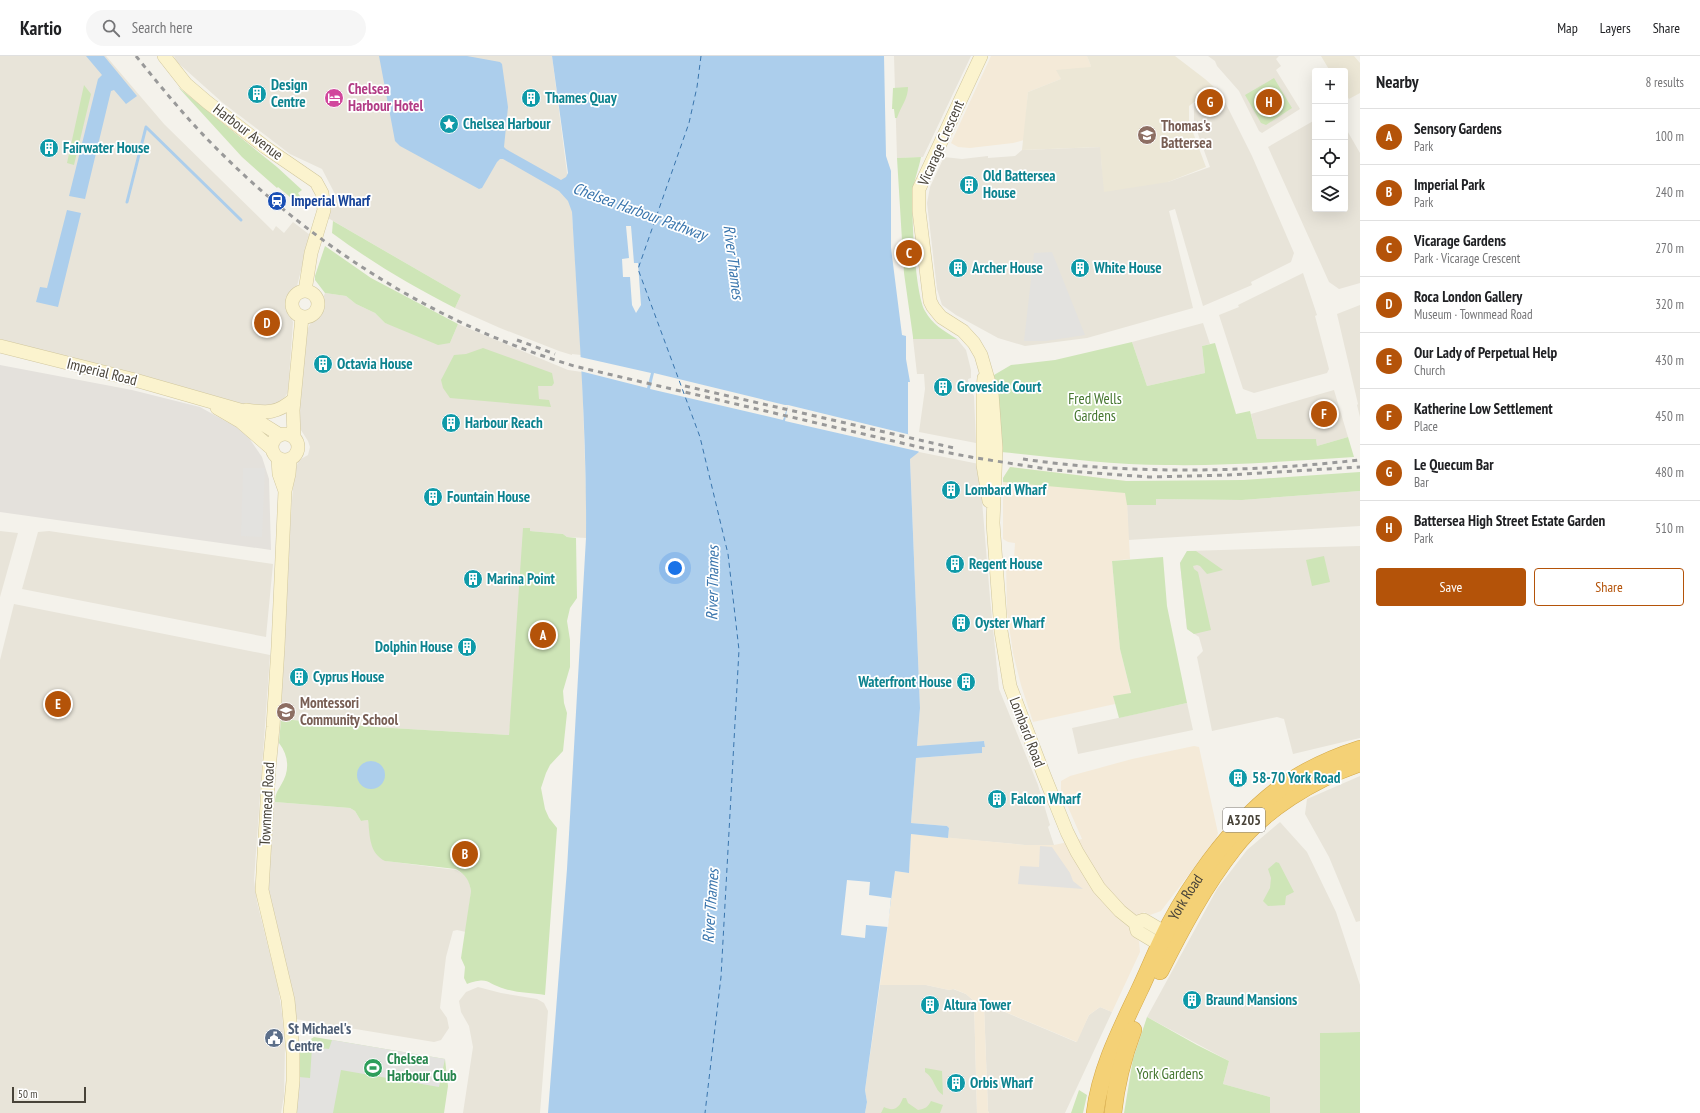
<!DOCTYPE html>
<html lang="en">
<head>
<meta charset="utf-8">
<style>
	:root { --surface:#fff; --page:#f6f6f6; --text:#202124; --muted:#757577; --line:#e0e0e0; --accent:#b45309 }
	body { margin:0; font-family:"PT Sans Narrow",sans-serif; background:var(--page); color:var(--text) }
	.controls { position:absolute; right:12px; top:12px; display:grid; overflow:hidden; border-radius:4px; box-shadow:0 4px 16px #0002 }
	.controls button { width:36px; height:36px; display:grid; place-items:center; padding:0; border:0; border-bottom:1px solid var(--line); background:var(--surface); color:var(--text); font:20px sans-serif }
	.scale { position:absolute; left:12px; bottom:10px; width:74px; box-sizing:border-box; padding-left:4px; border:2px solid #484339; border-top:0; font-size:11px; line-height:14px; white-space:nowrap; color:#484339; -webkit-text-stroke:3px #fff; paint-order:stroke }
	.you { position:absolute; left:675px; top:512px; width:14px; height:14px; margin:-10px; border:3px solid #fff; border-radius:50%; background:#1a73e8; box-shadow:0 0 0 6px #1a73e833 }
	.badge { display:grid; place-items:center; width:26px; height:26px; border-radius:50%; background:var(--accent); color:#fff; font-size:13px; font-weight:700 }
	.pin { position:absolute; translate:-50% -50%; border:2px solid #fff; box-shadow:0 1px 4px #0006 }
	.list { margin:0; padding:0; list-style:none }
	h2 { display:flex; justify-content:space-between; align-items:center; height:52px; margin:0; padding:0 16px; font-size:17px }
	h2 small { font-size:13px; font-weight:400; color:var(--muted) }
	.list li { display:grid; grid-template-columns:26px 1fr auto; gap:12px; align-items:center; box-sizing:border-box; height:56px; padding:0 16px; border-top:1px solid var(--line) }
	.list b { display:block; font-size:15px; white-space:nowrap }
	.list p { margin:0; font-size:13px; white-space:nowrap; color:var(--muted) }
	.list em { font-size:13px; font-style:normal; color:var(--muted) }
	.actions { display:flex; gap:8px; padding:12px 16px }
	.actions a { flex:1; padding:9px 0; border:1px solid var(--accent); border-radius:4px; text-align:center; font-size:14px; color:var(--accent) }
	.actions .main { background:var(--accent); color:#fff }
	.icon { flex:none; width:22px; height:22px; fill:none; stroke:currentColor; stroke-width:2; stroke-linecap:round; stroke-linejoin:round }
	.map { position:relative; flex:none; width:1360px; height:1057px; overflow:hidden }
	header { display:flex; align-items:center; gap:24px; box-sizing:border-box; height:56px; padding:0 20px; background:var(--surface); border-bottom:1px solid var(--line) }
	header strong { font-size:19px }
	nav { display:flex; gap:22px; margin-inline-start:auto; font-size:14px }
	.search { width:280px; height:36px; background:var(--page); display:flex; align-items:center; gap:10px; box-sizing:border-box; padding:0 14px; border-radius:22px; color:var(--muted); font-size:15px }
	main { display:flex }
	aside { flex:1; background:var(--surface) }
	.map>svg:first-child { display:block }
</style>
</head>
<body>
<header>
<strong>Kartio</strong>
<div class="search"><svg class="icon" aria-label="search" viewBox="0 0 24 24"><circle cx="10" cy="10" r="6"/><path d="M15 15l6 6"/></svg>Search here</div>
<nav><a>Map</a><a>Layers</a><a>Share</a></nav>
</header>
<main>
<div class="map">
<svg width="1360" height="1057" viewBox="0 0 1360 1057">
	<rect width="100%" height="100%" fill="#f4f2eb"/>
	<path fill="#e8e4d9" d="M0 0H106L164 68 273 175 276 170 284 177 293 166 310 179 297 230 288 240 287 250 293 266 288 336 282 346 273 351 238 348 0 283Z
		M174 0H552L572 156 581 299 572 298V299L559 295 500 272 455 252 461 239 328 162 335 138 322 113 290 98 223 47 177 6Z
		M894 0H971L923 101 897 102Z
		M1208 0H1279L1276 3 1281 10 1276 14 1300 53 1262 77 1259 75 1239 35 1217 10 1215 5Z
		M1218 32 1252 100 1294 197 1291 206 1251 226 1252 229 1203 250 1175 153 1169 155 1193 252 1087 282 1025 290 998 282 956 259 942 249 937 233 927 147 930 131 944 101 962 103 988 100V102L1015 100 1022 94 1101 91 1102 114 1168 126 1210 111 1194 67V47H1198Z
		M1315 64V153H1345V71L1360 97V227L1339 233 1329 226 1268 91Z
		M1303 217 1317 259 1315 260 1329 313 1327 317 1254 337 1243 333 1219 259 1239 251 1238 249Z
		M325 237 346 240 356 248 375 257 385 267 450 287 458 268 568 314 582 316 586 436V482L567 481 563 478 530 475 509 679 375 671 281 663 277 659 294 416 299 404 308 399 310 391 308 385 297 368 305 286 308 272 313 263Z
		M1360 249V361L1357 349 1358 348 1337 258Z
		M1203 267 1210 288 1202 290 1205 317 1147 330 1132 286Z
		M913 283H957L966 294 971 314V322L968 323 969 335 972 336 974 340 976 387 919 376 925 333 924 318H917Z
		M1334 334 1348 381 1317 390 1316 383H1257L1251 358Z
		M919 396 979 408 990 542 999 633 1038 729 1050 769 1048 771 1054 789H1025L948 782 949 772 947 770 911 767 916 702 982 697V691H985L984 685 917 691 920 652 910 402Z
		M1360 435V470L1128 484 1127 449H1155V443L1242 444Z
		M0 475 18 477 0 541Z
		M49 475 273 508 266 581 22 533 38 476Z
		M1360 490V682L1293 698 1284 663 1277 661 1212 675 1197 601 1203 595 1199 581 1187 573 1180 507 1187 495Z
		M14 548 270 599 254 824 257 846 278 931 282 958 285 990 284 1040 281 1057H0V604Z
		M1187 647 1193 674 1078 698 1072 672Z
		M1360 720V865L1356 866 1329 801 1305 758 1307 743Z
		M275 746 350 752 355 755 361 765 368 764 372 789 386 805 456 814 465 819 469 826 471 835 466 876 457 874 453 875 446 901 440 952 447 962 449 972 441 984 434 986 295 963 266 833 270 748Z
		M1280 766 1307 796 1336 856 1360 929V976L1320 977 1321 1057H1270V1041L1223 1028 1229 1005 1147 961 1217 833 1247 794Z
		M880 929H926L949 934 953 933 966 938 974 945 977 1057H865L867 1046 865 1034Z
		M478 931 501 937 537 943 544 947 548 955 540 1057H463L473 991 469 970 461 956 459 945 466 936Z
		M986 948 1076 986 1089 959 1100 951 1112 956 1065 1057H989L988 1055 984 950Z"/>
	<path fill="#f4ead8" d="M991 0H1087L1091 10 1089 12 1058 15 1061 23 1028 36 1024 84 1013 87 970 92 958 91 951 87Z
		M1010 411 1126 425 1130 503 1112 505 1120 593 1131 638 1114 640 1115 648 1033 666 1021 629 1013 597 1007 556 1006 504 1014 503 1015 487 1008 486 1003 483V422Z
		M1194 690 1199 691 1218 777 1216 783 1161 855 1150 859 1144 856 1130 877 1139 885 1140 896 1112 956 1100 951 1089 959 1077 986 986 948 984 950 988 1055 989 1057H977L974 945 966 938 954 933 949 934 926 929H880L895 815 909 817 911 778 1025 789H1054L1082 783 1061 735V725L1070 720 1132 703Z"/>
	<path fill="#e4e1dc" d="M0 309 132 334 200 351 245 376 262 401 269 423 271 494 0 456Z"/>
	<path fill="#ece7d6" d="M1087 0H1175L1205 23 1214 31 1189 50V66L1206 111 1168 126 1104 136 1100 91 1022 94 1028 36 1061 23 1056 14 1090 11 1091 10Z
		M1321 0H1354L1360 7V37L1349 43 1345 36V15H1330Z"/>
	<path fill="#cee5b7" d="M1274 22 1292 52 1266 69 1261 67 1245 39Z
		M84 29 91 38 74 109 67 107Z
		M178 31 277 111 302 134 298 137 300 140 296 146 278 131 277 132 242 101Z
		M908 31C908 43 901 50 897 62H895L894 53H892L893 32Z
		M921 101C919 112 914 124 913 136 911 158 915 238 925 255 932 268 944 275 957 283H913V281L904 217 897 102Z
		M333 165 461 239 455 252C410 229 373 207 332 177Z
		M325 190 371 222 458 268 450 287 438 289 385 267 375 257 356 248 346 240 325 237 315 224V220Z
		M1132 286 1147 330 1205 317 1202 290 1215 287 1236 358 1250 355 1257 383H1316L1317 390 1348 381 1354 401C1292 405 1229 410 1167 409 1111 409 1056 401 1001 396L994 319 1011 309 1055 304Z
		M483 292 552 317 554 327 552 330H538L539 343 549 344 551 351 450 342 443 332 441 324 454 299 466 298Z
		M1010 411 1126 425 1243 424 1360 416V435L1242 444 1156 443V449H1127L1125 437 1003 426V422Z
		M523 472H530V475L563 478 567 481 576 482 577 542 570 552 567 565 570 584V611L563 635 564 647 567 657 563 695 550 709 546 717 541 732 545 753 549 762 557 772 545 939C532 937 518 937 505 933 486 928 490 920 467 928L464 922 465 911 461 902 471 835C469 824 466 819 456 813L385 805C369 797 370 780 368 764L361 765 355 755 350 752 275 746C275 738 277 736 281 729 290 715 289 700 279 687L281 663 375 671 509 679Z
		M1187 495H1196L1223 514 1207 518 1200 510 1197 509 1193 510 1194 513 1198 516 1211 574 1194 578 1187 573 1180 507Z
		M1324 500 1330 526 1312 530 1306 504Z
		M1163 501 1167 550 1187 647 1119 662 1113 640 1131 637 1120 593 1112 505Z
		M1276 806 1279 807 1294 836 1286 840 1285 849 1268 850 1263 845 1270 832 1271 822 1268 813Z
		M1147 961 1197 989 1229 1005 1223 1028 1270 1041V1057H1124L1133 1003Z
		M1360 976V1057H1320V977Z
		M314 981 445 1003 448 1030 444 1057H297L300 990Z
		M925 1012 942 1015 943 1039C934 1034 935 1022 925 1016Z
		M1079 1034 1087 1039 1083 1057H1071Z
		M903 1042H906L908 1047 918 1054C925 1053 928 1051 931 1045L943 1049 940 1057H881L884 1051C894 1056 899 1052 903 1042Z"/>
	<path fill="#e3e2df" d="M1052 196 1085 279 1046 285H1024L1034 197Z
		M243 412H265L262 481 241 480Z
		M1040 790 1052 791 1070 817 1073 825 1083 833 1018 828 1020 810 1039 811Z
		M332 984 445 1003 439 1031 341 1014 333 1057H297L299 1021 310 1022 312 991 329 993Z"/>
	<path fill="#acceec" d="M86 0H104L137 40 126 48 114 34 111 35 85 143 69 140 98 23 102 19Z
		M379 0H467L500 6 502 8 508 51 504 91 506 93 561 124 566 121 568 117 552 0H884L886 100 891 115V192L902 279 906 280V303L910 326H908V378L919 396 910 403 920 652 917 690 984 685 985 691H982V697L916 702 911 767 947 770 949 772 948 782 911 778 909 817 895 815 865 1034 867 1046 865 1057H548L567 813 586 482C587 373 578 264 572 156L568 145 559 135 503 103H500L497 106 482 132 479 133 400 90 395 85Z
		M67 154 81 157 58 251 36 246 40 231 47 232Z
		M357 719a14 14 0 1 1 28 0a14 14 0 1 1-28 0Z"/>
	<path fill="#f4f2eb" d="M626 170H631L634 207H638L641 249 636 257 632 249 630 221H623L622 203 629 202Z
		M579 299 580 301 651 317 647 332 580 315Z
		M654 317 785 349H788L783 364 650 333Z
		M788 349 911 379 921 396 785 365Z
		M847 824 870 826 869 839 891 842 888 871 866 869 865 882 841 879Z"/>
	<g fill="none" stroke-linecap="round" stroke-linejoin="round">
		<path stroke="#acceec" stroke-width="3" d="M146 71 241 164
			M127 146 146 71"/>
		<path stroke="#3975ad" stroke-width="1" stroke-dasharray="5 4" stroke-linecap="butt" d="M701 0 697 31 689 67 638 213 700 381 728 498 739 594 721 921 705 1057"/>
		<defs>
			<path id="secondary" d="M164 0 186 28 207 46 265 91 316 126 322 137 324 154 311 197 305 235
				M981 0 919 133V155L930 245 933 251 941 261 963 275 974 287 981 299 992 337 996 392 993 467 1001 575 1010 630 1044 719 1067 776 1077 796 1099 832 1120 855 1135 867 1137 875 1167 893
				M292 248a13 13 0 1 1 26 0a13 13 0 1 1-26 0Z
				M0 290 135 324 240 354 280 379
				M984 322 983 333V409L989 445
				M217 352 241 366 272 393
				M246 354C267 357 277 358 294 343
				M272 391a13 13 0 1 1 26 0a13 13 0 1 1-26 0Z
				M294 381 293 354 302 261
				M278 403 279 418 285 435
				M1135 867 1144 864 1173 881
				M290 1057 293 1025V997L288 944 262 834 269 713 273 671 278 591 285 435 289 418 290 404"/>
			<g id="highway">
				<path d="M1160 915C1181 873 1204 830 1233 793 1262 754 1315 722 1360 707"/>
				<path id="s1" d="M1095 1057C1100 1014 1121 973 1139 935 1150 912 1159 888 1171 866 1182 845 1196 824 1210 805 1253 748 1291 715 1360 693"/>
				<path d="M1113 1057C1116 1028 1123 1001 1133 974"/>
			</g>
		</defs>
		<use href="#secondary" stroke="#d1c79e" stroke-width="14"/>
		<use href="#highway" stroke="#d3a746" stroke-width="18"/>
		<use href="#secondary" stroke="#fbf3ce" stroke-width="13"/>
		<use href="#highway" stroke="#f4d176" stroke-width="17"/>
		<path stroke="#999" stroke-width="3" stroke-dasharray="5 5" stroke-linecap="butt" d="M136 0C161 31 187 63 215 91 315 192 438 269 574 310L923 392 976 402 1054 414 1149 421 1228 419 1360 411
			M517 284 555 298
			M685 330 954 392
			M1023 403C1130 419 1252 416 1360 404"/>
	</g>
	<defs>
		<symbol id="building-disc" viewBox="-11 -11 22 22"><circle r="9.5" fill="#0f9aa8" stroke="#fff"/><path d="M-4-6H4V6H1V3H-1V6H-4ZM-2.5-4.3h1.7v1.8h-1.7ZM.8-4.3h1.7v1.8H.8ZM-2.5-1h1.7V.8h-1.7ZM.8-1h1.7V.8H.8Z" fill="#fff"/></symbol>
		<symbol id="hotel-disc" viewBox="-11 -11 22 22"><circle r="9.5" fill="#d1479c" stroke="#fff"/><path d="M-6-4.5h1.5V1H6V5H4.5V3h-9V5H-6ZM-4 0a1.8 1.8 0 1 1 3.6 0ZM.5 0V-2.5h3Q6-2.5 6 0Z" fill="#fff"/></symbol>
		<symbol id="sight-disc" viewBox="-11 -11 22 22"><circle r="9.5" fill="#0f9aa8" stroke="#fff"/><path d="M0-6L1.8-2.2L6-1.7L2.9 1.2L3.7 5.4L0 3.3L-3.7 5.4L-2.9 1.2L-6-1.7L-1.8-2.2Z" fill="#fff"/></symbol>
		<symbol id="school-disc" viewBox="-11 -11 22 22"><circle r="9.5" fill="#8d6e63" stroke="#fff"/><path d="M0-5L7-2L0 1L-7-2ZM-4 1L0 2.5L4 1V4Q0 6-4 4Z" fill="#fff"/></symbol>
		<symbol id="station-disc" viewBox="-11 -11 22 22"><circle r="9.5" fill="#1a4fb4" stroke="#fff"/><path d="M-3-6H3Q5-6 5-4V2Q5 4 3 4L4.5 6H3L1.5 4h-3L-3 6H-4.5L-3 4Q-5 4-5 2V-4Q-5-6-3-6ZM-3.5-4v3h7v-3ZM-3.5 1v1.5H-2V1ZM2 1v1.5H3.5V1Z" fill="#fff"/></symbol>
		<symbol id="civic-disc" viewBox="-11 -11 22 22"><circle r="9.5" fill="#5c6f8a" stroke="#fff"/><path d="M-.6-6.5H3V-4.5H.6V-3L4-1V1h2V6H-6V1h2V-1L-.6-3ZM-1.2 2.5V6h2.4V2.5Z" fill="#fff"/></symbol>
		<symbol id="stadium-disc" viewBox="-11 -11 22 22"><circle r="9.5" fill="#2e9e5b" stroke="#fff"/><path d="M0-5a6.5 5 0 1 0 0 10a6.5 5 0 1 0 0-10ZM-3.5-1.8h7v3.6h-7Z" fill="#fff"/></symbol>
	</defs>
	<g fill-rule="evenodd">
		<use href="#building-disc" x="246" y="27" width="22" height="22"/>
		<use href="#hotel-disc" x="323" y="31" width="22" height="22"/>
		<use href="#building-disc" x="520" y="31" width="22" height="22"/>
		<use href="#sight-disc" x="438" y="57" width="22" height="22"/>
		<use href="#school-disc" x="1136" y="68" width="22" height="22"/>
		<use href="#building-disc" x="38" y="81" width="22" height="22"/>
		<use href="#building-disc" x="958" y="118" width="22" height="22"/>
		<use href="#station-disc" x="266" y="134" width="22" height="22"/>
		<use href="#building-disc" x="947" y="201" width="22" height="22"/>
		<use href="#building-disc" x="1069" y="201" width="22" height="22"/>
		<use href="#building-disc" x="312" y="297" width="22" height="22"/>
		<use href="#building-disc" x="932" y="320" width="22" height="22"/>
		<use href="#building-disc" x="440" y="356" width="22" height="22"/>
		<use href="#building-disc" x="940" y="423" width="22" height="22"/>
		<use href="#building-disc" x="422" y="430" width="22" height="22"/>
		<use href="#building-disc" x="944" y="497" width="22" height="22"/>
		<use href="#building-disc" x="462" y="512" width="22" height="22"/>
		<use href="#building-disc" x="950" y="556" width="22" height="22"/>
		<use href="#building-disc" x="456" y="580" width="22" height="22"/>
		<use href="#building-disc" x="288" y="610" width="22" height="22"/>
		<use href="#building-disc" x="955" y="615" width="22" height="22"/>
		<use href="#school-disc" x="275" y="645" width="22" height="22"/>
		<use href="#building-disc" x="1227" y="711" width="22" height="22"/>
		<use href="#building-disc" x="986" y="732" width="22" height="22"/>
		<use href="#building-disc" x="1181" y="933" width="22" height="22"/>
		<use href="#building-disc" x="919" y="938" width="22" height="22"/>
		<use href="#civic-disc" x="263" y="971" width="22" height="22"/>
		<use href="#stadium-disc" x="362" y="1001" width="22" height="22"/>
		<use href="#building-disc" x="945" y="1016" width="22" height="22"/>
	</g>
	<g text-anchor="middle" stroke-width="3.5" stroke-linejoin="round" paint-order="stroke">
		<rect fill="#fff" stroke="#7f7b74" stroke-width="1" x="1223" y="752" width="42" height="24" rx="3"/>
		<g font-size="14" font-weight="bold" fill="#484339">
			<text x="1244" y="769">A3205</text>
		</g>
		<g font-size="15" font-weight="bold" fill="#0d838f" stroke="#fff" text-anchor="start">
			<text x="271" y="34">Design<tspan x="271" dy="17">Centre</tspan></text>
			<text x="545" y="47">Thames Quay</text>
			<text x="463" y="73">Chelsea Harbour</text>
			<text x="63" y="97">Fairwater House</text>
			<text x="983" y="125">Old Battersea<tspan x="983" dy="17">House</tspan></text>
			<text x="972" y="217">Archer House</text>
			<text x="1094" y="217">White House</text>
			<text x="337" y="313">Octavia House</text>
			<text x="957" y="336">Groveside Court</text>
			<text x="465" y="372">Harbour Reach</text>
			<text x="965" y="439">Lombard Wharf</text>
			<text x="447" y="446">Fountain House</text>
			<text x="969" y="513">Regent House</text>
			<text x="487" y="528">Marina Point</text>
			<text x="975" y="572">Oyster Wharf</text>
			<text x="453" y="596" text-anchor="end">Dolphin House</text>
			<text x="313" y="626">Cyprus House</text>
			<text x="952" y="631" text-anchor="end">Waterfront House</text>
			<text x="1252" y="727">58-70 York Road</text>
			<text x="1011" y="748">Falcon Wharf</text>
			<text x="1206" y="949">Braund Mansions</text>
			<text x="944" y="954">Altura Tower</text>
			<text x="970" y="1032">Orbis Wharf</text>
		</g>
		<g font-size="15" font-weight="bold" fill="#b23c85" stroke="#fff" text-anchor="start">
			<text x="348" y="38">Chelsea<tspan x="348" dy="17">Harbour Hotel</tspan></text>
		</g>
		<g font-size="15" font-weight="bold" fill="#785e54" stroke="#fff" text-anchor="start">
			<text x="1161" y="75">Thomas's<tspan x="1161" dy="17">Battersea</tspan></text>
			<text x="300" y="652">Montessori<tspan x="300" dy="17">Community School</tspan></text>
		</g>
		<g font-size="15" fill="#484339" stroke="#fff">
			<text transform="translate(248 76) rotate(37)" y="5">Harbour Avenue</text>
			<text transform="translate(941 87) rotate(-66)" y="5">Vicarage Crescent</text>
			<text transform="translate(102 316) rotate(14)" y="5">Imperial Road</text>
			<text transform="translate(1027 676) rotate(69)" y="5">Lombard Road</text>
			<text transform="translate(267 748) rotate(-87)" y="5">Townmead Road</text>
			<text dy="5" stroke="none"><textPath href="#s1" startOffset="235">York Road</textPath></text>
		</g>
		<g font-size="15" font-weight="bold" fill="#164399" stroke="#fff" text-anchor="start">
			<text x="291" y="150">Imperial Wharf</text>
		</g>
		<g font-size="15" fill="#467730" stroke="#fff">
			<text x="1095" y="348">Fred Wells<tspan x="1095" dy="17">Gardens</tspan></text>
			<text x="1170" y="1023">York Gardens</text>
		</g>
		<g font-size="15" font-weight="bold" fill="#4e5e75" stroke="#fff" text-anchor="start">
			<text x="288" y="978">St Michael's<tspan x="288" dy="17">Centre</tspan></text>
		</g>
		<g font-size="15" font-weight="bold" fill="#27864d" stroke="#fff" text-anchor="start">
			<text x="387" y="1008">Chelsea<tspan x="387" dy="17">Harbour Club</tspan></text>
		</g>
		<g font-size="16" font-style="italic" fill="#3975ad" stroke="#fff">
			<text transform="translate(640 155) rotate(20)" y="6">Chelsea Harbour Pathway</text>
			<text transform="translate(734 206) rotate(83)" y="6">River Thames</text>
			<text transform="translate(712 527) rotate(-89)" y="6">River Thames</text>
			<text transform="translate(710 850) rotate(-86)" y="6">River Thames</text>
		</g>
	</g>
</svg>
<div class="controls">
<button>+</button>
<button>−</button>
<button><svg class="icon" aria-label="locate" viewBox="0 0 24 24"><circle cx="12" cy="12" r="6"/><path d="M12 2v4M12 18v4M2 12h4M18 12h4"/></svg></button>
<button><svg class="icon" aria-label="layers" viewBox="0 0 24 24"><path d="M12 4l9 5-9 5-9-5zM3 14l9 5 9-5"/></svg></button>
</div>
<div class="scale">50 m</div>
<div class="you"></div>
<div class="pin badge" style="left:543px;top:579px">A</div>
<div class="pin badge" style="left:465px;top:798px">B</div>
<div class="pin badge" style="left:909px;top:197px">C</div>
<div class="pin badge" style="left:267px;top:267px">D</div>
<div class="pin badge" style="left:58px;top:648px">E</div>
<div class="pin badge" style="left:1324px;top:358px">F</div>
<div class="pin badge" style="left:1210px;top:46px">G</div>
<div class="pin badge" style="left:1269px;top:46px">H</div>
</div>
<aside>
<h2>Nearby<small>8 results</small></h2>
<ul class="list">
<li><span class="badge">A</span><div><b>Sensory Gardens</b><p>Park</p></div><em>100 m</em></li>
<li><span class="badge">B</span><div><b>Imperial Park</b><p>Park</p></div><em>240 m</em></li>
<li><span class="badge">C</span><div><b>Vicarage Gardens</b><p>Park · Vicarage Crescent</p></div><em>270 m</em></li>
<li><span class="badge">D</span><div><b>Roca London Gallery</b><p>Museum · Townmead Road</p></div><em>320 m</em></li>
<li><span class="badge">E</span><div><b>Our Lady of Perpetual Help</b><p>Church</p></div><em>430 m</em></li>
<li><span class="badge">F</span><div><b>Katherine Low Settlement</b><p>Place</p></div><em>450 m</em></li>
<li><span class="badge">G</span><div><b>Le Quecum Bar</b><p>Bar</p></div><em>480 m</em></li>
<li><span class="badge">H</span><div><b>Battersea High Street Estate Garden</b><p>Park</p></div><em>510 m</em></li>
</ul>
<div class="actions"><a class="main">Save</a><a>Share</a></div>
</aside>
</main>
</body>
</html>
